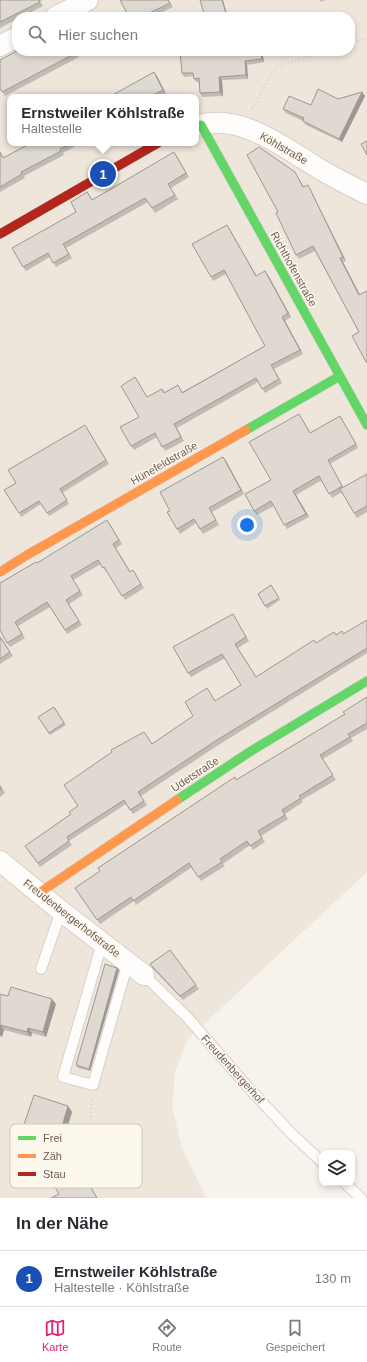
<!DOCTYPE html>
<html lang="de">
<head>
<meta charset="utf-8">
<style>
	:root { --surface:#fff; --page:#f7f7f7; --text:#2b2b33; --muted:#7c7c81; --line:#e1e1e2; --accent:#db2777 }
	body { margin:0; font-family:Helvetica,sans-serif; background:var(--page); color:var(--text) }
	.controls { position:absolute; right:12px; bottom:12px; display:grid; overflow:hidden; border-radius:8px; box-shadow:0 2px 6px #0003 }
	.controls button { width:36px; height:36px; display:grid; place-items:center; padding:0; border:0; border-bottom:1px solid var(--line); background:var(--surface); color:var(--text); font:20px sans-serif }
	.you { position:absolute; left:247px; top:525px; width:14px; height:14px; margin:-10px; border:3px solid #fff; border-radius:50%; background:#1a73e8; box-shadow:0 0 0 6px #1a73e833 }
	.badge { display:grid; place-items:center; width:26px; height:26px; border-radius:50%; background:var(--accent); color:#fff; font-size:13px; font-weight:700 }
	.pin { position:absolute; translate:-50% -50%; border:2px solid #fff; box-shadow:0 1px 4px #0006 }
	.popup { position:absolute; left:7px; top:94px; width:192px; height:52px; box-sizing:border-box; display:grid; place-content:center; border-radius:8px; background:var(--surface); filter:drop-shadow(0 1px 3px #0005); font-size:13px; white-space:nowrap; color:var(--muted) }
	.popup b { font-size:15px; color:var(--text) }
	.popup::after { content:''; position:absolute; left:50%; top:100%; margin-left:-8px; border:8px solid transparent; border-top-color:var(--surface) }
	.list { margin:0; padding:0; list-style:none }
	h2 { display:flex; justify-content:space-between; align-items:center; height:52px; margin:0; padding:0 16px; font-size:17px }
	h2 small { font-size:13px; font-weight:400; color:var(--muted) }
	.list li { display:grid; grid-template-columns:26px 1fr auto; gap:12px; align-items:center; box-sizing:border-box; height:56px; padding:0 16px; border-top:1px solid var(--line) }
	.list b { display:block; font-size:15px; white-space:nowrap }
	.list p { margin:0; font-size:13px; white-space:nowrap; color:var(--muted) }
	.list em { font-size:13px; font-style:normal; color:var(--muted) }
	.icon { flex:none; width:22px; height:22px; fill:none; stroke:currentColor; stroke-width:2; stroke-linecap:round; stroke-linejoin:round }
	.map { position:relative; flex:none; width:367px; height:1198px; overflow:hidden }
	.search { position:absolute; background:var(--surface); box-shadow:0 2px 6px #0003; left:12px; right:12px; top:12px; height:44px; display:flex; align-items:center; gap:10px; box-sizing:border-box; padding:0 14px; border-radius:16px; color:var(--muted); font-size:15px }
	.sheet { height:108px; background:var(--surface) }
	nav { display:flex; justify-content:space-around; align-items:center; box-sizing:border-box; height:56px; border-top:1px solid var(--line); background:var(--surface); font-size:11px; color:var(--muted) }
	nav a { display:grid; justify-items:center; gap:2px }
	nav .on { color:var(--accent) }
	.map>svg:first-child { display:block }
</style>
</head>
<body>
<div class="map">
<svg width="367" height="1198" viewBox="0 0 367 1198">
	<rect width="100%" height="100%" fill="#f6f3ec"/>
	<path fill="#eee6db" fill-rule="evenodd" d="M0 0H367V872L187 1040 175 1073 172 1106 182 1148 206 1198H0ZM17 17H350V51H17ZM10 97H196V143H10Z"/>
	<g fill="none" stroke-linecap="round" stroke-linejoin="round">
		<defs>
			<path id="lane" d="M102 943 63 1077 93 1085 128 962
				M41 969 61 911
				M144 975 188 1018 246 1085 291 1133 322 1162
				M345 1183 361 1198"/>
			<path id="street" d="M55 17 88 0
				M0 46 17 37
				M196 126C240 112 283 147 318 168 334 178 351 186 367 194
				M0 861 61 911 144 975"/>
			<path id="fast" d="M201 125 367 425
				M246 430 340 376
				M177 800 251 751 367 681"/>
			<path id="slow" d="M0 572 27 555 246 430
				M39 893 177 800"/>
			<path id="jam" d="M0 234 158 143"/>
		</defs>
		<use href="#lane" stroke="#d5d0ca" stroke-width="12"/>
		<use href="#street" stroke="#d5d0ca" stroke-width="22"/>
		<use href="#fast" stroke="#d5cfc8" stroke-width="10"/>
		<use href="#slow" stroke="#d5cfc8" stroke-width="10"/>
		<use href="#jam" stroke="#d5cfc8" stroke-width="10"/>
		<path stroke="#d7d1cc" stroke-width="2.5" stroke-dasharray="1 3" stroke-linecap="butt" d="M350 44 367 38
			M252 109 272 73 277 67 327 51
			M92 1100 90 1117 96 1133 132 1198"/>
		<use href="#lane" stroke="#fefdfc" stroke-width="10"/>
		<use href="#street" stroke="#fefdfc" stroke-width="20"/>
		<use href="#fast" stroke="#63d668" stroke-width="9"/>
		<use href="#slow" stroke="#ff974d" stroke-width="9"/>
		<use href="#jam" stroke="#b3261e" stroke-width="9"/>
	</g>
	<path fill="#c0bbb5" d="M0 0H43L40 1 43 6 21 17H17V19L0 28Z
		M169 0 173 7 152 17H129Z
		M320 0H326L321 2Z
		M75 51 79 57 5 96 2 92Z
		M180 51H262L264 62 247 65 248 79 222 80 223 96 202 97 200 93 199 82H196L194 79V76L184 77 182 73Z
		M157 76 166 94 159 97H109Z
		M362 92 365 96 342 142 306 125 303 121 286 113 283 109 311 105 338 99Z
		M31 143H81L63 153 64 155 24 176 25 178 0 192V152L4 158Z
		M177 156 189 177 171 188 178 199 155 213 148 202 66 248 72 258 56 267 50 257 26 271 23 267 90 197 92 200Z
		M295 172 304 187 310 189 346 261 343 262 360 295 367 291V364L366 362 359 332 315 251 299 259 296 255 278 212Z
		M229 228 256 276 268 275 291 317 285 321 303 354 274 369 282 383 265 393 258 382 177 428 184 441 165 451 157 437 134 450 131 446 139 417 135 377 147 397 162 389 165 392 181 389 182 392 265 346 226 274 213 281 211 277Z
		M340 416 358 448 330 464 344 488 367 474V512L357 518 342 492 332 498 322 480 296 495 309 517 287 529 274 506 257 515 254 511 271 480 302 418 310 433Z
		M87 428 109 464 62 493 69 504 49 516 41 504 21 517 19 513 16 483Z
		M226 461 244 494 212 512 219 525 203 534 196 523 180 534 177 529 170 511Z
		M110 524 122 544 116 548 130 571 135 574 144 588 125 600 107 571 106 572 101 564 73 580 83 595 69 604 82 625 67 634 50 607 18 626 25 638 10 647 7 643 37 563Z
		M271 585 280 600 267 609 258 594Z
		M233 614 249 641 238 648 256 677 316 643 336 635 344 634 367 620V653L220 744 141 796 147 805 133 814 126 804 69 841 72 845 40 867 25 846 71 814 144 732 152 744 193 716 207 688 215 701 241 685 225 658 191 677 188 673Z
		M0 636 13 656 0 664Z
		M367 697V729L351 738 353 741 323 759 336 780 302 800 303 802 285 814 288 819 261 836 265 842 253 850 250 845 223 864 225 866 201 881 192 867 136 905 134 901 100 924 75 888 236 780 345 714Z
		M54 707 66 725 50 735 38 717Z
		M0 785 5 793 0 797Z
		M170 950 199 989 183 1000 153 969 150 964Z
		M117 968 119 970 90 1071 78 1068 76 1065Z
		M0 994 8 996 56 1004 46 1037 32 1033 31 1037 4 1030 2 1037 0 1036Z
		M68 1106 72 1112 64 1139 97 1198H51L59 1194 41 1164 35 1166 31 1160Z"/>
	<path fill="#9c9893" d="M222 0H223L228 17H227Z
		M260 51H262L264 62 262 59Z
		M245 61 247 65 248 79 246 75Z
		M154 72 157 76 166 94 163 90Z
		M219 77 222 80 223 96 220 92Z
		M362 92 365 96 342 142 339 139Z
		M308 185 346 261 343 257Z
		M227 225 229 228 259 280 256 276Z
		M340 258 343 262 362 299 359 295Z
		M265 271 268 275 291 317 288 313Z
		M282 317 285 321 303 354 300 350Z
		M340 416 342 420 358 448 356 444Z
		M223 457 226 461 244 494 241 490Z
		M293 491 296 495 309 517 306 514Z
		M117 968 119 970 90 1071 89 1069Z
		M52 999 56 1004 46 1037 43 1032Z
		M0 1024 4 1030 2 1037 0 1035Z
		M28 1028 32 1033 31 1037 27 1032Z
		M68 1106 72 1112 64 1139 97 1198 60 1133Z"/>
	<path fill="#dfd9d2" stroke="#9c9893" d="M0 0H39L40 2 0 22Z
		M120 0H168L170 3 141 17H129Z
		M200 0H222L227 17H205Z
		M17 51H75L76 53 2 92 0 88V60Z
		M180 51H260L262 59 245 61 246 75 219 77 220 92 200 93 199 78 194 79 193 73H182Z
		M154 72 163 90 149 97H109Z
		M318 89 338 99 362 92 339 139 303 121 304 118 283 109 289 96 311 105Z
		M367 141V155L361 144Z
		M31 143H71L60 149 61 151 21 172 22 174 0 187V152L3 158Z
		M259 147 295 172 303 187 308 185 343 257 340 258 359 295 367 291V362H366L352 336 359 332 313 246 296 255 276 213 278 212 247 155Z
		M174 152 186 173 168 184 175 195 152 208 145 198 63 244 69 254 53 263 48 253 23 267 12 248 76 212 71 202 87 192 92 200Z
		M227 225 256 276 265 271 288 313 282 317 300 350 271 365 279 379 262 389 256 378 174 424 181 437 162 447 155 433 131 446 120 427 139 417 121 386 135 377 147 397 162 389 164 393 178 385 182 393 265 346 224 270 211 277 192 244Z
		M299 414 310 433 340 416 356 444 328 460 342 486 329 494 319 476 293 491 306 514 284 525 271 501 254 511 245 494 271 480 249 442Z
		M85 425 106 460 60 489 67 500 47 513 39 501 19 513 4 490 16 483 8 470Z
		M223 457 241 490 209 508 216 520 200 529 194 519 177 529 167 512 170 511 160 492Z
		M367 474V506L354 513 340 489Z
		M107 520 119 540 113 544 130 572 133 570 141 584 122 596 104 567 103 568 98 560 71 576 80 591 66 600 79 621 65 630 47 602 15 622 22 634 7 643 0 630V583L36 562 37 563Z
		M271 585 279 598 265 606 258 594Z
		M233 614 246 637 235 644 256 677 314 640 316 643 334 632 336 635 342 631 343 634 367 620V648L217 740 138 792 144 801 130 810 124 800 67 837 69 841 38 863 25 846 71 814 69 812 78 806 64 785 112 752 111 750 144 732 152 744 193 716 185 702 207 688 215 701 241 685 222 654 188 673 173 647Z
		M0 637 10 652 0 659Z
		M367 697V723L348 734 350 737 320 755 333 775 299 796 301 798 282 810 285 815 258 831 262 838 250 846 247 841 220 859 222 862 198 877 189 863 133 901 131 897 97 920 75 888 100 871 98 868 235 777 236 780 345 714 343 712Z
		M54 707 64 723 49 733 38 717Z
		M0 786 2 789 0 790Z
		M170 950 196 985 180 996 150 964Z
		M105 964 117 968 89 1069 76 1065Z
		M11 987 52 999 43 1032 28 1028 27 1032 0 1025V994L8 996Z
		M34 1095 68 1106 60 1133 97 1198H51L59 1194 37 1157 31 1160 19 1139Z"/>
	<g text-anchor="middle" stroke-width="3" stroke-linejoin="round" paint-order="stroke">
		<g font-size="11" fill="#725c4f" stroke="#fdf8ee">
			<text transform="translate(284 148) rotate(30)" y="4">Köhlstraße</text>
			<text transform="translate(294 269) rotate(61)" y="4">Richthofenstraße</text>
			<text transform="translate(164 463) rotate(-30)" y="4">Hünefeldstraße</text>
			<text transform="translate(195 774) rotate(-33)" y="4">Udetstraße</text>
			<text transform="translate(72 918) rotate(38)" y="4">Freudenbergerhofstraße</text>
			<text transform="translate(233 1069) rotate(48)" y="4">Freudenbergerhof</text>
		</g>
	</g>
	<rect x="10" y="1124" width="132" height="64" rx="6" fill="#fdf8ee" stroke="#d3c9be" stroke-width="1"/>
	<rect x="18" y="1136" width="18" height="4" fill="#63d668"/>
	<rect x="18" y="1154" width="18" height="4" fill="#ff974d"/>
	<rect x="18" y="1172" width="18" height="4" fill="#b3261e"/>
	<g font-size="11" fill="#725c4f">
		<text x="43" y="1142">Frei</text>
		<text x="43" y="1160">Zäh</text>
		<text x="43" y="1178">Stau</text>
	</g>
</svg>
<div class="controls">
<button><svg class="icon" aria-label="layers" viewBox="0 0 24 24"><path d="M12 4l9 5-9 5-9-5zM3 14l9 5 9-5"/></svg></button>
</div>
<div class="you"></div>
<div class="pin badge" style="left:103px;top:174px;background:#1a4fb4">1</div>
<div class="popup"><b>Ernstweiler Köhlstraße</b>Haltestelle</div>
<div class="search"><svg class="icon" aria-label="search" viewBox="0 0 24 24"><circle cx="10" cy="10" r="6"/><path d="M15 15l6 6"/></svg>Hier suchen</div>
</div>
<section class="sheet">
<h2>In der Nähe<small></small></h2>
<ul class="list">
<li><span class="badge" style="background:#1a4fb4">1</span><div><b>Ernstweiler Köhlstraße</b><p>Haltestelle · Köhlstraße</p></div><em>130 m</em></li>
</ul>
</section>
<nav>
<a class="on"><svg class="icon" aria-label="map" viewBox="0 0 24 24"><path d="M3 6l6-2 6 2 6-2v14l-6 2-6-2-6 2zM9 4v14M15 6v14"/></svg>Karte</a>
<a><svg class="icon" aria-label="directions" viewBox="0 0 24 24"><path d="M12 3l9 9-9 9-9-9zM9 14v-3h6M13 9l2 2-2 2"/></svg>Route</a>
<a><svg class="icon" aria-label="saved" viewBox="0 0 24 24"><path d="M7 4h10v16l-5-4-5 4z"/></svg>Gespeichert</a>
</nav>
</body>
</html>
